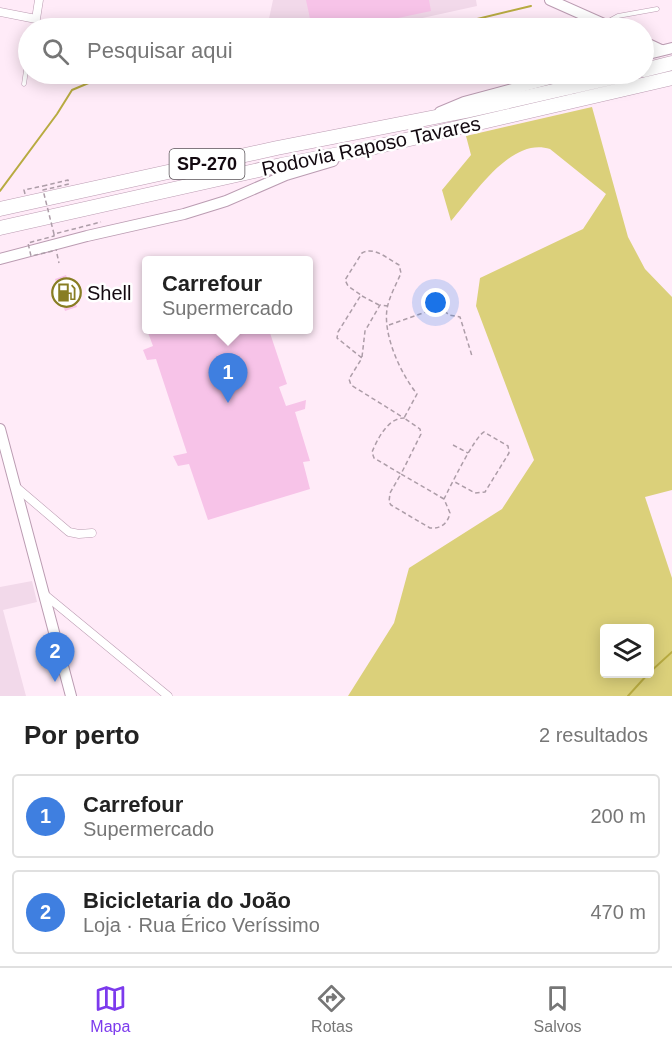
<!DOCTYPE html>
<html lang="pt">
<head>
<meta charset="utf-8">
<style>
	:root { --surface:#fff; --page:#f6f6f6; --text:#222; --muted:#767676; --line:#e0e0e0; --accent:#7c3aed }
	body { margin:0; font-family:Arial,sans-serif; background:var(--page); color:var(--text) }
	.controls { position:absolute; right:18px; bottom:18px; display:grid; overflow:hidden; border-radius:6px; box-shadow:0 3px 15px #0003 }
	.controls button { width:54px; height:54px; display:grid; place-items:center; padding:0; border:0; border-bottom:2px solid var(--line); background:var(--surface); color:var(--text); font:30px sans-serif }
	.you { position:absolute; left:436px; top:303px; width:21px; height:21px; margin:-15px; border:4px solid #fff; border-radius:50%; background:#1a73e8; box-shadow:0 0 0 9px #1a73e833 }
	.badge { display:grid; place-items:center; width:39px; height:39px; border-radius:50%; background:var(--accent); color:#fff; font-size:20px; font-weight:700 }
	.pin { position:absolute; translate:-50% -50px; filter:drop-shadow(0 2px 3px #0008) }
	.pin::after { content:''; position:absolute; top:32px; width:21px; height:18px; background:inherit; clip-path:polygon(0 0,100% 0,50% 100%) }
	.popup { position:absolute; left:142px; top:256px; width:171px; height:78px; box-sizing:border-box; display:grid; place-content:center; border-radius:6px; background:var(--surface); filter:drop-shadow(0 2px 4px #0005); font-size:20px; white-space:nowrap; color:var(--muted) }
	.popup b { font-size:22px; color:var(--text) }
	.popup::after { content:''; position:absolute; left:50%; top:100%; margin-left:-12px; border:12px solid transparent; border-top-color:var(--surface) }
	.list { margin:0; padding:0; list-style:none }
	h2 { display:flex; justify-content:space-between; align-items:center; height:78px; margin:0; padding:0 24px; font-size:26px }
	h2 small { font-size:20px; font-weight:400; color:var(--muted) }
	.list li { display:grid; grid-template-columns:39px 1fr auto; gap:18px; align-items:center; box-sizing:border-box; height:84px; margin:0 12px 12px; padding:0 12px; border:2px solid var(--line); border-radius:6px }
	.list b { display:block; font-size:22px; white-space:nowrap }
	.list p { margin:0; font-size:20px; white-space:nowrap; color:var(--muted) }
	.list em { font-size:20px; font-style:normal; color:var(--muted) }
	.icon { flex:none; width:33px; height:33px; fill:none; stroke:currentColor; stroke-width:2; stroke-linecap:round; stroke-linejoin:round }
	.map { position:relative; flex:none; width:672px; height:696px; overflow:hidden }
	.search { position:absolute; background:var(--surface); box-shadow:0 3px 15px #0003; left:18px; right:18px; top:18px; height:66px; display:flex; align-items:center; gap:15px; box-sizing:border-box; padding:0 21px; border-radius:33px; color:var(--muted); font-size:22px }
	.sheet { height:270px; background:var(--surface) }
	nav { display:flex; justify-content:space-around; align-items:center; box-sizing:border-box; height:84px; border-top:2px solid var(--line); background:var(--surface); font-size:16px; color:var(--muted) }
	nav a { display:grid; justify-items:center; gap:3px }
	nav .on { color:var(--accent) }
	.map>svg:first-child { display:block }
</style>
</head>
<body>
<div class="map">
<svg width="672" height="696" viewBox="0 0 672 696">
	<rect width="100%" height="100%" fill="#ffebf8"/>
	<path fill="#f2d9ea" d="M273 0H476L477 6 377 28H267Z
		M32 581 37 602 3 610 26 696H0V587Z"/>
	<path fill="#dbd07a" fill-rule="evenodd" d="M592 107 628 237 645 269 672 297V490L645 497 672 578V696H348L394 623 409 568 502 509 534 460 476 306 480 278 583 229 606 194 550 149C511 136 474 195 451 221L442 190 471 155 466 136ZM650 628V674H604V628Z"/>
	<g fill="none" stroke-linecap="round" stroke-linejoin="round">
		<path stroke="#b8ab41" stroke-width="2" d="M440 28 531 6
			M0 191 57 114 72 90 110 74
			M650 672 672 652
			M628 696 648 674"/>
	</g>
	<path fill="#f7c3e8" d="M306 0H429L431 11 351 28H312Z
		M66 275 77 307 65 311 55 279Z
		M147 330H269L287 384 279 387 286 406 306 400 305 409 295 412 310 461 303 462 310 489 208 520 189 464 178 466 173 456 187 453 156 359 147 360 143 350 153 346Z"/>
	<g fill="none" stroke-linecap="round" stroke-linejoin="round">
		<defs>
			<path id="lane" d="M607 22 618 16 657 9
				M24 84 28 57"/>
			<path id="street" d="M0 12 36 19 39 0
				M15 486 69 532 79 534 92 533
				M44 594 168 696"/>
			<path id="secondary" d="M550 0 613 28
				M644 42 661 50
				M644 55 672 48
				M440 112 464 102 569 74
				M0 259 87 236 184 214 226 201 286 175 333 161
				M0 429 71 696"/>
			<path id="highway" d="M644 70 672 63
				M0 209 277 148 466 111 628 74
				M0 228 281 165 371 148 672 78"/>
		</defs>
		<use href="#lane" stroke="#bb9cb2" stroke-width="5"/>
		<use href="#street" stroke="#bb9cb2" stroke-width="9"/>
		<use href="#secondary" stroke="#bb9cb2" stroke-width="12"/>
		<use href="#highway" stroke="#bb9cb2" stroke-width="15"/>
		<path stroke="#ad9da8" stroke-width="1.5" stroke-dasharray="4.5 3" stroke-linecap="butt" d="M25 194 24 190 43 186
			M57 254 59 263
			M362 296 379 305
			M389 325 440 307 449 315 460 317 472 356
			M362 357 365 331 380 305 388 306
			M453 445 468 453
			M444 499 401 474 421 434 420 429 404 418 417 394C401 374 383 336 387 309 389 297 396 285 401 273L399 265C388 259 374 246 362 253L345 280 348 286 361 295 338 332 337 338 362 358 349 379 351 385 404 418C388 418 378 438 372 452L374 458 401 474 390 493 389 502 391 505 430 528C441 529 448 523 450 513L444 499C450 487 475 436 484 432L508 446 509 453 485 492 475 493 453 481"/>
		<use href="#lane" stroke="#fff" stroke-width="4"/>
		<use href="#street" stroke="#fff" stroke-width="8"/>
		<use href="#secondary" stroke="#fff" stroke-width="10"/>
		<use href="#highway" stroke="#fff" stroke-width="14"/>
		<path stroke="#ad9da8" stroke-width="1.5" stroke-dasharray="4.5 3" stroke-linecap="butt" d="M43 186 68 180 69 184 43 190 54 234 101 222
			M54 234V236L28 243 31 256 57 250"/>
	</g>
	<defs>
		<symbol id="fuel-ring" viewBox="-11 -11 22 22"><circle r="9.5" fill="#fff" stroke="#887d23" stroke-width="1.5"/><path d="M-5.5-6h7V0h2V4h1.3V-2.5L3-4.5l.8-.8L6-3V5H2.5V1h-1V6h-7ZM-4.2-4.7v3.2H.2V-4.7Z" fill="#887d23"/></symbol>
	</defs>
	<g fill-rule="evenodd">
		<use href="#fuel-ring" x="50" y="276" width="33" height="33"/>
	</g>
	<g text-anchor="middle" stroke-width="5" stroke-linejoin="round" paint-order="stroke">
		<rect fill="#fff" stroke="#5a5358" stroke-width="1.5" x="169.5" y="149" width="75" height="30" rx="4.5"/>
		<g font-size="18" font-weight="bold" fill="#130910">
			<text x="207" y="170">SP-270</text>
		</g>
		<g font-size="20" fill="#130910" stroke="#fff">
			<text transform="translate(371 146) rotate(-12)" y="7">Rodovia Raposo Tavares</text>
		</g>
		<g font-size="20" fill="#130910" stroke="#fff" text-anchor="start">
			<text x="87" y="300">Shell</text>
		</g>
	</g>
</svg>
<div class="controls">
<button><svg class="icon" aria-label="layers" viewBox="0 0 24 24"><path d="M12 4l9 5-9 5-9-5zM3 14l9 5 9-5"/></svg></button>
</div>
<div class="you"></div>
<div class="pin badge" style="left:228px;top:403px;background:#3f7fe0">1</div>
<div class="popup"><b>Carrefour</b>Supermercado</div>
<div class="pin badge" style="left:55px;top:682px;background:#3f7fe0">2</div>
<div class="search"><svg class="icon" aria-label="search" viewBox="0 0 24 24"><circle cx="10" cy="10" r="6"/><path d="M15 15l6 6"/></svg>Pesquisar aqui</div>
</div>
<section class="sheet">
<h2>Por perto<small>2 resultados</small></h2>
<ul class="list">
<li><span class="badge" style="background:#3f7fe0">1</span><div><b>Carrefour</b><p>Supermercado</p></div><em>200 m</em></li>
<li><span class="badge" style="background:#3f7fe0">2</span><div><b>Bicicletaria do João</b><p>Loja · Rua Érico Veríssimo</p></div><em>470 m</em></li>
</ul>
</section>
<nav>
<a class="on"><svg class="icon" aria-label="map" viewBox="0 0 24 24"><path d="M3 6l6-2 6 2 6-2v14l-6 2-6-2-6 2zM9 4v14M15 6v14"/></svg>Mapa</a>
<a><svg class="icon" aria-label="directions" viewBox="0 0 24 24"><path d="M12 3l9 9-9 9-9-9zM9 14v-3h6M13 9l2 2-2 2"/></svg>Rotas</a>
<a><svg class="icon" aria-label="saved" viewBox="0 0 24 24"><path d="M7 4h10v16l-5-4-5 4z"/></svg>Salvos</a>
</nav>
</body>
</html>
